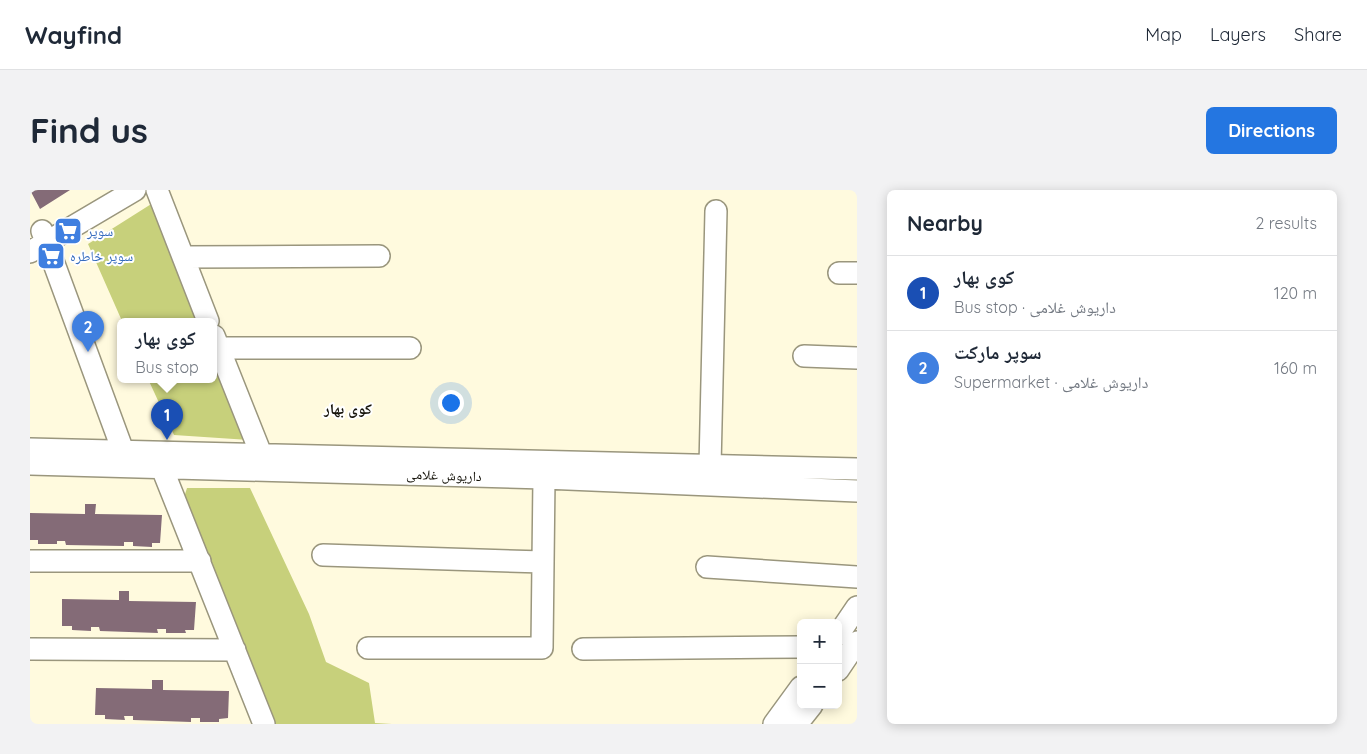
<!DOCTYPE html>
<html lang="en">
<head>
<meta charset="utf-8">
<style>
	:root { --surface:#fff; --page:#f2f2f3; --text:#1f2937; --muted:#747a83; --line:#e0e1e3; --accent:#2476e1 }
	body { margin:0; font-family:Quicksand,"Noto Naskh Arabic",sans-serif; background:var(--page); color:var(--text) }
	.controls { position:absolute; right:15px; bottom:15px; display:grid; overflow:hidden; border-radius:8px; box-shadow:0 2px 12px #0003 }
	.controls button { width:45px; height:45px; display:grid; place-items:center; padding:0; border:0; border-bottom:1px solid var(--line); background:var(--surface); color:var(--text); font:25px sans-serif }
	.you { position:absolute; left:420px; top:212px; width:18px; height:18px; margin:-12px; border:4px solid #fff; border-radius:50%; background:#1a73e8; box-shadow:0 0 0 8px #1a73e833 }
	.badge { display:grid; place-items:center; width:32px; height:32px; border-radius:50%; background:var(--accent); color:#fff; font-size:16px; font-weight:700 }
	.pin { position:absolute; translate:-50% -41px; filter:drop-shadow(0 1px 2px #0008) }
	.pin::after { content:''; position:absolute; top:26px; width:18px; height:15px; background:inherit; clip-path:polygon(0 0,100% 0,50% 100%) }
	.popup { position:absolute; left:87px; top:128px; width:100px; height:65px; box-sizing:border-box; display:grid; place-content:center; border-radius:8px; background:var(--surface); filter:drop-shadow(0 1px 4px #0005); font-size:16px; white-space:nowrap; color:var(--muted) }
	.popup b { font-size:19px; color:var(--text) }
	.popup::after { content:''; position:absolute; left:50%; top:100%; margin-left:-10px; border:10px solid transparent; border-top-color:var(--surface) }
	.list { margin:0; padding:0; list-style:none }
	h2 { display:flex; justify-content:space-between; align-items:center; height:65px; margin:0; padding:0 20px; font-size:21px }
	h2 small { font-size:16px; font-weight:400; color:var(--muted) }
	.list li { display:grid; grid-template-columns:32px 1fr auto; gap:15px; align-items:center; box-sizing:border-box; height:75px; padding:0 20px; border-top:1px solid var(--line) }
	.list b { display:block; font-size:19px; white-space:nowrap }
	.list p { margin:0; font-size:16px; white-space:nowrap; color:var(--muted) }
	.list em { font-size:16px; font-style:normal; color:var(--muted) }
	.map { position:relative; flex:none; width:827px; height:534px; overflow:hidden; border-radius:8px }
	header { display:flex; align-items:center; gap:30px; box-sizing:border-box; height:70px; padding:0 25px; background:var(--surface); border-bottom:1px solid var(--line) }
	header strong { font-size:24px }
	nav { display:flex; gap:28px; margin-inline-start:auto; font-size:18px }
	.intro { display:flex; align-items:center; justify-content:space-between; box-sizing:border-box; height:120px; padding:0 30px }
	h1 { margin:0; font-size:35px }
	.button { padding:12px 22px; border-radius:8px; background:var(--accent); color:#fff; font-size:18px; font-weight:700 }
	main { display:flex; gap:30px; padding:0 30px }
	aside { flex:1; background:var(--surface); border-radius:8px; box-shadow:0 2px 12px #0003 }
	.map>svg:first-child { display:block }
</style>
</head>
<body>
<header>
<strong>Wayfind</strong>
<nav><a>Map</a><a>Layers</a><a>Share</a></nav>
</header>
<div class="intro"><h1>Find us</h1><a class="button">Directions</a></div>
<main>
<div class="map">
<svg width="827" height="534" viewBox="0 0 827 534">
	<rect width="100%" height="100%" fill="#fffade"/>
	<path fill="#c7d07b" d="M126 11 173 131H92L58 54Z
		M183 159 219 250 144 245 118 189H183Z
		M157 298H220L279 424 296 472 339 493 345 533 362 534H227L148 326Z"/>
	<path fill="#846b77" d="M0 0H40L10 19Z
		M55 314H66L65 324 132 325 130 353H122V357L103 356V352H94V356L36 355 35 351H27V354H8V350H0V323L55 324Z
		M89 401H99V411L166 412 164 440H155L156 443H136V439H127L128 443 70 441 69 437H61V441L42 440V436H32V409L89 410Z
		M122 490H133V500L199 501 198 528 189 529V532H170V528H161V532L103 530V526H94L95 530 75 529V525H65L66 498 122 499Z"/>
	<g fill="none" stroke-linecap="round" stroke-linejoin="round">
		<defs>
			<path id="minor" d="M127 0 178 131
				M12 41 93 261
				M0 62 105 0
				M153 67 349 66
				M809 83H827
				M184 146 231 264
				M189 158H380
				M774 166 827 168
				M0 259 827 279
				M0 274 514 288 827 301
				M680 276 686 21
				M132 278 234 534
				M293 365 513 372
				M0 371H170
				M677 377 827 387
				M808 445 827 417
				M338 458H512L514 288
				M0 459 205 460
				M553 459 771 457
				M808 480 827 452
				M744 534 771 497
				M767 534 782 515"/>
		</defs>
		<use href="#minor" stroke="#9a967d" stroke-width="24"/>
		<use href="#minor" stroke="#fff" stroke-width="21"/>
	</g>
	<defs>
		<symbol id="supermarket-square" viewBox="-11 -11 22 22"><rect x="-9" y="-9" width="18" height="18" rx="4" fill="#3f7fe0" stroke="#fff"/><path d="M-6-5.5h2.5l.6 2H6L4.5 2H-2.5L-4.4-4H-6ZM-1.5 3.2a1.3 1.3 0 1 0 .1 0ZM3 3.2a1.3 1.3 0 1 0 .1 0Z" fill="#fff"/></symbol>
	</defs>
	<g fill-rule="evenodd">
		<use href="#supermarket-square" x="22" y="25" width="32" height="32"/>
		<use href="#supermarket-square" x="5" y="50" width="32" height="32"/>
	</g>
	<g text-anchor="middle" stroke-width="4" stroke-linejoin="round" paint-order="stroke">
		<g font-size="14" fill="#366cbe" stroke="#fff" text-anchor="start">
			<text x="57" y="46">سوپر</text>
			<text x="40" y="71">سوپر خاطره</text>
		</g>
		<g font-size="14" fill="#15130a" stroke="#fff">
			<text transform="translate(414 285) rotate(2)" y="5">داریوش غلامی</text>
		</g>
		<g font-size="15" font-weight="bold" fill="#15130a" stroke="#fff">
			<text x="318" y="224">کوی بهار</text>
		</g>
	</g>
</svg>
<div class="controls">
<button>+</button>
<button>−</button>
</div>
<div class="you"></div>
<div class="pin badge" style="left:137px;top:250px;background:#1a4fb4">1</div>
<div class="popup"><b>کوی بهار</b>Bus stop</div>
<div class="pin badge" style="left:58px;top:162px;background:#3f7fe0">2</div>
</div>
<aside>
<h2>Nearby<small>2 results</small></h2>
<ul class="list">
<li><span class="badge" style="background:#1a4fb4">1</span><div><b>کوی بهار</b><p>Bus stop · داریوش غلامی</p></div><em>120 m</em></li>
<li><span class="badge" style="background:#3f7fe0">2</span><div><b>سوپر مارکت</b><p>Supermarket · داریوش غلامی</p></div><em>160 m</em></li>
</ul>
</aside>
</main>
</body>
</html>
